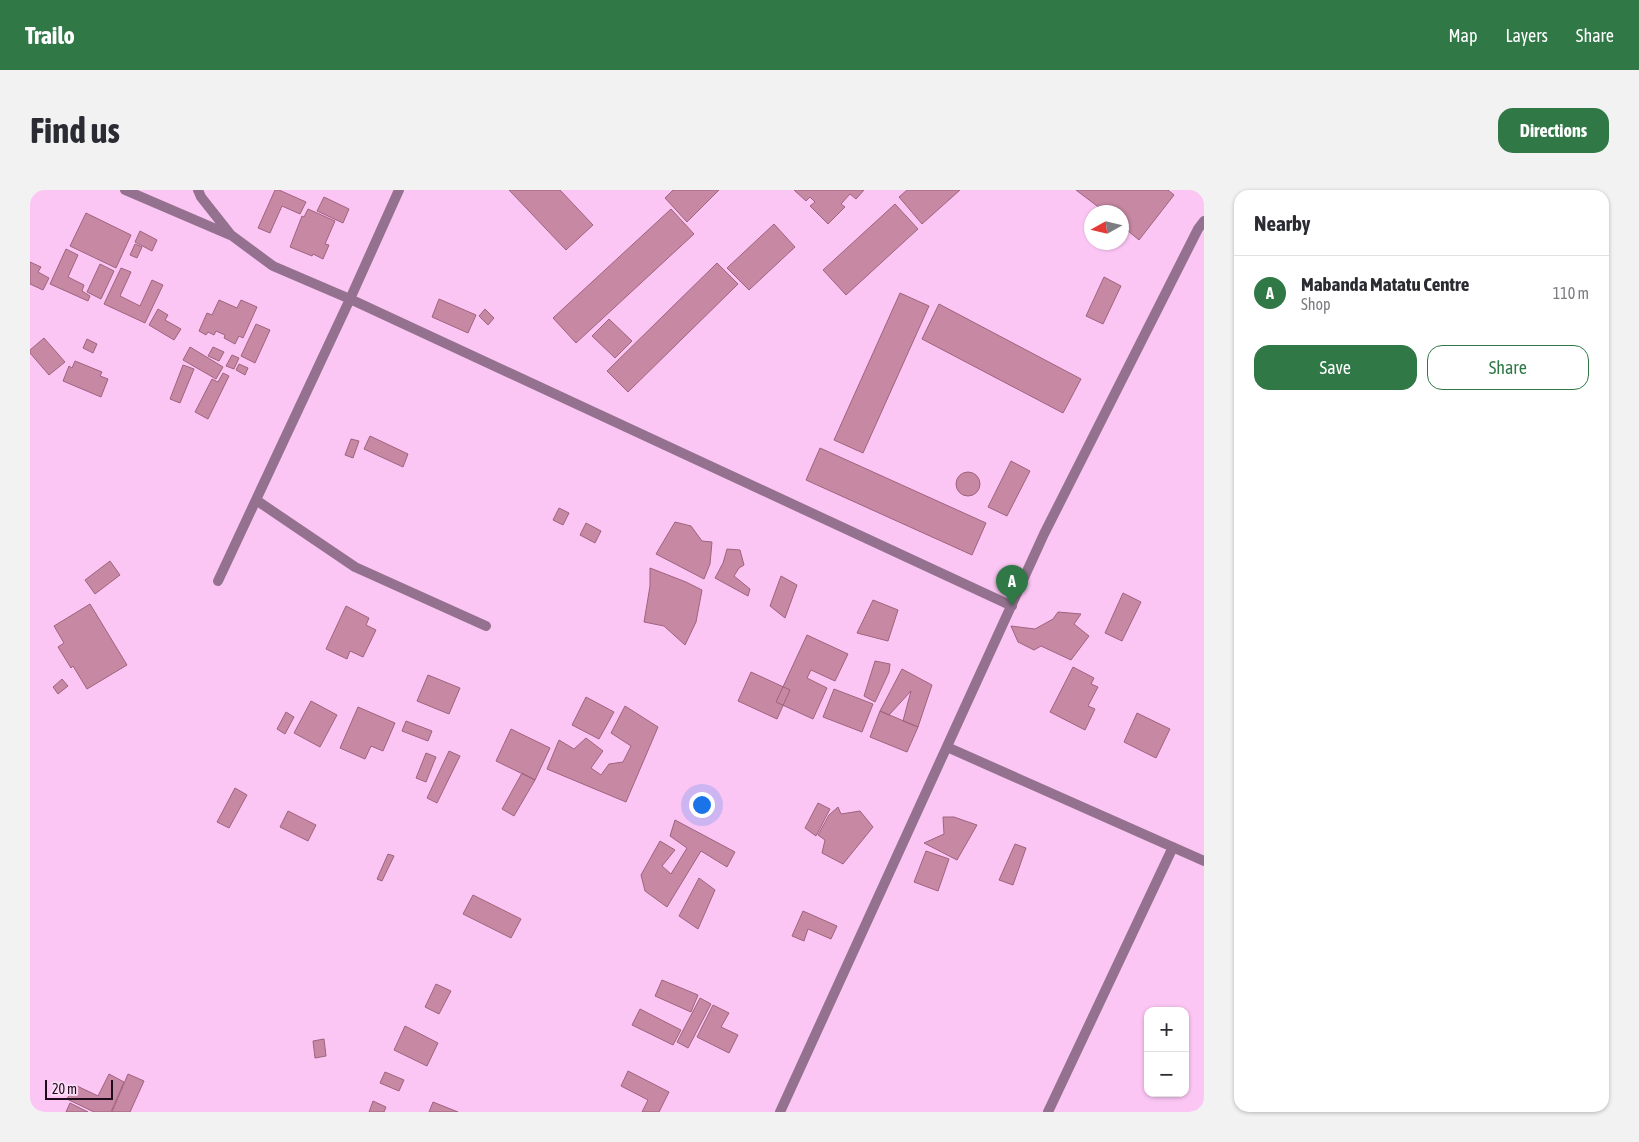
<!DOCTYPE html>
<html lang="en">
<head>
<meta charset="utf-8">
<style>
	:root { --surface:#fff; --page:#f2f2f3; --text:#2b2b33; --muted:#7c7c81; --line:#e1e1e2; --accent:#307947 }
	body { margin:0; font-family:"Asap Condensed",sans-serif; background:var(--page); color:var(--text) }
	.controls { position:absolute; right:15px; bottom:15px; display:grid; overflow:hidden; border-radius:10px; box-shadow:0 1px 4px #0004 }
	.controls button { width:45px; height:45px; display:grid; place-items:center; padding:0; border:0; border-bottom:1px solid var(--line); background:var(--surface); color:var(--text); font:25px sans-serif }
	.compass { position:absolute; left:1054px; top:15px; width:45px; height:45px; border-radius:50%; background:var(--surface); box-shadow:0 1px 4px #0004; rotate:262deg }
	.scale { position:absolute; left:15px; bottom:12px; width:68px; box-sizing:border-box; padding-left:5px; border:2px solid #1f0c1d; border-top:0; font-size:14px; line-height:18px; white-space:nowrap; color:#1f0c1d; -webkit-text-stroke:4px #fcdbf7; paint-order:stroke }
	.you { position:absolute; left:671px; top:614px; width:18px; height:18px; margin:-12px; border:4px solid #fff; border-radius:50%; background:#1a73e8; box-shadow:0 0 0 8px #1a73e833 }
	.badge { display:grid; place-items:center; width:32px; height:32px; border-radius:50%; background:var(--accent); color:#fff; font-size:16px; font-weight:700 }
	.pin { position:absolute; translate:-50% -41px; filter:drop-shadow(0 1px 2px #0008) }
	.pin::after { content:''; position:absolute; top:26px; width:18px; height:15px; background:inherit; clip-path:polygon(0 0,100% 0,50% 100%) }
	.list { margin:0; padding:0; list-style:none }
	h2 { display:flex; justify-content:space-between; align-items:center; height:65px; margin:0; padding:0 20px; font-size:21px }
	h2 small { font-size:16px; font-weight:400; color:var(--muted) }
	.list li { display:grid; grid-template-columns:32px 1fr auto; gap:15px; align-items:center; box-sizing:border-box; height:75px; padding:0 20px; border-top:1px solid var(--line) }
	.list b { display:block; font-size:19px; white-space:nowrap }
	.list p { margin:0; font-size:16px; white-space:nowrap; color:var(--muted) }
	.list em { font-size:16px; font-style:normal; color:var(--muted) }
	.actions { display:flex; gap:10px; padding:15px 20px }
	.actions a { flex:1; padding:11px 0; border:1px solid var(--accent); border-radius:15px; text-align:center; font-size:18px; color:var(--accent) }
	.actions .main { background:var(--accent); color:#fff }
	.map { position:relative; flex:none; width:1174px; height:922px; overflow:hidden; border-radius:15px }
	header { display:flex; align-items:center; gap:30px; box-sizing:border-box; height:70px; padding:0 25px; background:var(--accent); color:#fff }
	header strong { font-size:24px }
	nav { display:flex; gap:28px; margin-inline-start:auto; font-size:18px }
	.intro { display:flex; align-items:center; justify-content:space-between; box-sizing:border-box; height:120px; padding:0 30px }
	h1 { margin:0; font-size:35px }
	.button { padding:12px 22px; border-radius:15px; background:var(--accent); color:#fff; font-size:18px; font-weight:700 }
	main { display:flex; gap:30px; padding:0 30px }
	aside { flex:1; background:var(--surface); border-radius:15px; box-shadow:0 1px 4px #0004 }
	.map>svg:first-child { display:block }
</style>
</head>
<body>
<header>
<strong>Trailo</strong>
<nav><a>Map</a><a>Layers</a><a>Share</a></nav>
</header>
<div class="intro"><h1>Find us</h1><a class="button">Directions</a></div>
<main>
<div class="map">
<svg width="1174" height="922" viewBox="0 0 1174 922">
	<rect width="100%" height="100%" fill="#fbc6f4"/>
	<path fill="#c788a4" stroke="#9f637e" d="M245 0H249L276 12 270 24 252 16 240 43 228 38Z
		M479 0H530L563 35 536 60Z
		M643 0H689L657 32 635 8Z
		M764 0H834L826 9 820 4 811 14 815 17 798 34 780 16 785 12 780 7 776 11Z
		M877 0H930L892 34 869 7Z
		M1046 0H1138L1144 5 1109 50 1092 36V22H1075Z
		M294 7 319 19 313 33 287 21Z
		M865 14 888 39 816 105 793 80Z
		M278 19 305 31 295 54 299 55 293 69 283 64 282 66 260 57 272 26 274 27Z
		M641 19 664 44 546 153 523 128Z
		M56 23 101 45 86 78 40 56Z
		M744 34 765 57 719 100 697 78Z
		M110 41 127 50 122 61 105 52Z
		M105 54 112 57 107 68 100 65Z
		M36 59 48 65 38 87 54 95 52 101 60 106 58 111 20 94Z
		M0 72 11 77 8 82 19 88 13 100 0 94Z
		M687 73 708 94 598 202 577 181Z
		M70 74 84 81 71 109 57 102Z
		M91 78 101 82 90 106 110 116 122 90 133 95 115 133 74 114Z
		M1074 87 1091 96 1073 134 1056 126Z
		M870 103 899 116 833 263 804 250Z
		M409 109 446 125 438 143 402 127Z
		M189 110 207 118 211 110 227 117 213 148 209 146 205 154 194 148 195 145 186 141 184 145 178 142 176 145 169 141 177 123 182 125Z
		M909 114 1051 189 1033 223 892 149Z
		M128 119 138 125 135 130 151 139 144 150 119 135Z
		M455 119 464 128 458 135 449 126Z
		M579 129 602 151 585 168 562 146Z
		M226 134 240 140 225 173 211 166Z
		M14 148 35 172 19 185 0 163V160Z
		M57 149 67 154 63 163 53 158Z
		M160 157 193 177 186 189 153 170Z
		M183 157 194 162 189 171 178 166Z
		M202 165 209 168 204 179 196 176Z
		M45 171 72 182 70 186 78 189 71 207 33 191 39 176 42 178Z
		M209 174 218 178 215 185 206 180Z
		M153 175 164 179 150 213 140 209Z
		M193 183 199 186 178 229 165 222 182 189 188 192Z
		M340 246 378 264 373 277 334 259Z
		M321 249 329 251 323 268 315 265Z
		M790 258 956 333 942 365 776 290Z
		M981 271 1000 281 977 326 958 317Z
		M926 294a12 12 0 1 1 24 0a12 12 0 1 1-24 0Z
		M529 318 539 323 533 335 523 330Z
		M645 332 661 336 672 351 682 352 680 374 674 389 626 364Z
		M556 333 571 341 565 353 550 345Z
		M697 359 710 360 714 375 709 378 704 386 720 399 718 406 685 388 693 373Z
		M80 371 90 385 65 404 55 390Z
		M620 378 656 392 672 400 666 432 655 455 634 436 614 432 620 396Z
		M751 386 767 395 755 428 740 416Z
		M1093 403 1111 412 1092 451 1075 443Z
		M843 410 868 420 858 451 827 443Z
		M60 414 97 475 57 499 43 476 41 478 28 457 34 453 24 436Z
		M316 416 339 428 336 435 346 440 333 467 320 461 317 469 296 459Z
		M1028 422 1051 424 1044 434 1059 446 1041 470 1011 456 1004 460 988 452 981 436 1005 439 1023 429Z
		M777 445 818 464 805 491 781 480 777 488 797 498 783 529 746 512Z
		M845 471 860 474 859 482 845 512 834 506Z
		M1043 477 1064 488 1061 494 1068 497 1058 516 1065 519 1055 540 1020 522Z
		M872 479 902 495 888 537 873 531 881 501 859 525 850 521Z
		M721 482 760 500 747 529 708 511Z
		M398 485 430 498 419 524 387 511Z
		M32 489 38 496 28 504 23 497Z
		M804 499 843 514 832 542 793 527Z
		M556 507 584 522 569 549 542 535Z
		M281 511 307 525 290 557 264 543Z
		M595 516 628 537 596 612 517 579 529 550 544 559 556 548 573 561 561 578 571 585 579 574 593 572 601 556 581 543Z
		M328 517 365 533 353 561 341 556 335 569 310 558Z
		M850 521 888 537 877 562 840 547Z
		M256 522 264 527 255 544 247 539Z
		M1107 523 1140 539 1126 568 1094 552Z
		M376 531 402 541 398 551 372 541Z
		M481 539 520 558 505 590 466 571Z
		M419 561 430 566 407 613 397 608Z
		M396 563 406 567 396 592 386 588Z
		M492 583 505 590 484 626 472 619Z
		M205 598 217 605 199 638 187 632Z
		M788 613 800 619 786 646 775 638Z
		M808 617 811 624 830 621 843 637 813 674 792 663 795 650 788 645 799 625Z
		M258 621 286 635 278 651 250 637Z
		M913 627H924L947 635 927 670 894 653 914 644Z
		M645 630 705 662 697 677 671 661 637 717 615 701 611 685 630 651 645 660 632 676 641 684 657 658 640 646Z
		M985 654 996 658 983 695 969 690Z
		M896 661 919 669 908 701 884 692Z
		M358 664 364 666 352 691 347 689Z
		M669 688 685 700 668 739 649 726Z
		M443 705 491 729 481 748 433 724Z
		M773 721 807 736 801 749 778 739 774 751 762 746Z
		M632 790 668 805 661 822 625 806Z
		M406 794 421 801 409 824 395 817Z
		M670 808 681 814 658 858 647 852Z
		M683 815 699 823 691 837 708 845 699 863 667 847Z
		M610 819 651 840 643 855 602 835Z
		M375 836 408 853 397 876 364 860Z
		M294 849 296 866 285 868 283 851Z
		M598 881 639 902 629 922H612L618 910 591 896Z
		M355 882 374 890 369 901 350 893Z
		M79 884 94 892 81 922H64L37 909 45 895 68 906Z
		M98 884 114 891 100 922H82Z
		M343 911 356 917 354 922H339Z
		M403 912 428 922H399Z
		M40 913 58 922H36Z"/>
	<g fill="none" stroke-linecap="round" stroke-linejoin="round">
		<path stroke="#94728f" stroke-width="10" d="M95 0 200 45
			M168 0 171 7 201 45 243 76 320 109 982 416
			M226 310 325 377 456 436
			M188 391 320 109 369 0
			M917 557 1174 671
			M750 922 1014 344 1168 39 1174 31
			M1018 922 1143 657"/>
	</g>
</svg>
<div class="controls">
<button>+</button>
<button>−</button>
</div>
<svg class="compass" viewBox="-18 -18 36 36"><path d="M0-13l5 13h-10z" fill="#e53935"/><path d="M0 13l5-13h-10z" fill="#7c7c81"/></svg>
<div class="scale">20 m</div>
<div class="you"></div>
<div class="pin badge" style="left:982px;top:416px">A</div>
</div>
<aside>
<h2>Nearby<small></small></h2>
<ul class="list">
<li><span class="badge">A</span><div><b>Mabanda Matatu Centre</b><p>Shop</p></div><em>110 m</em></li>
</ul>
<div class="actions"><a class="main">Save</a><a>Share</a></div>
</aside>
</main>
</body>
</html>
